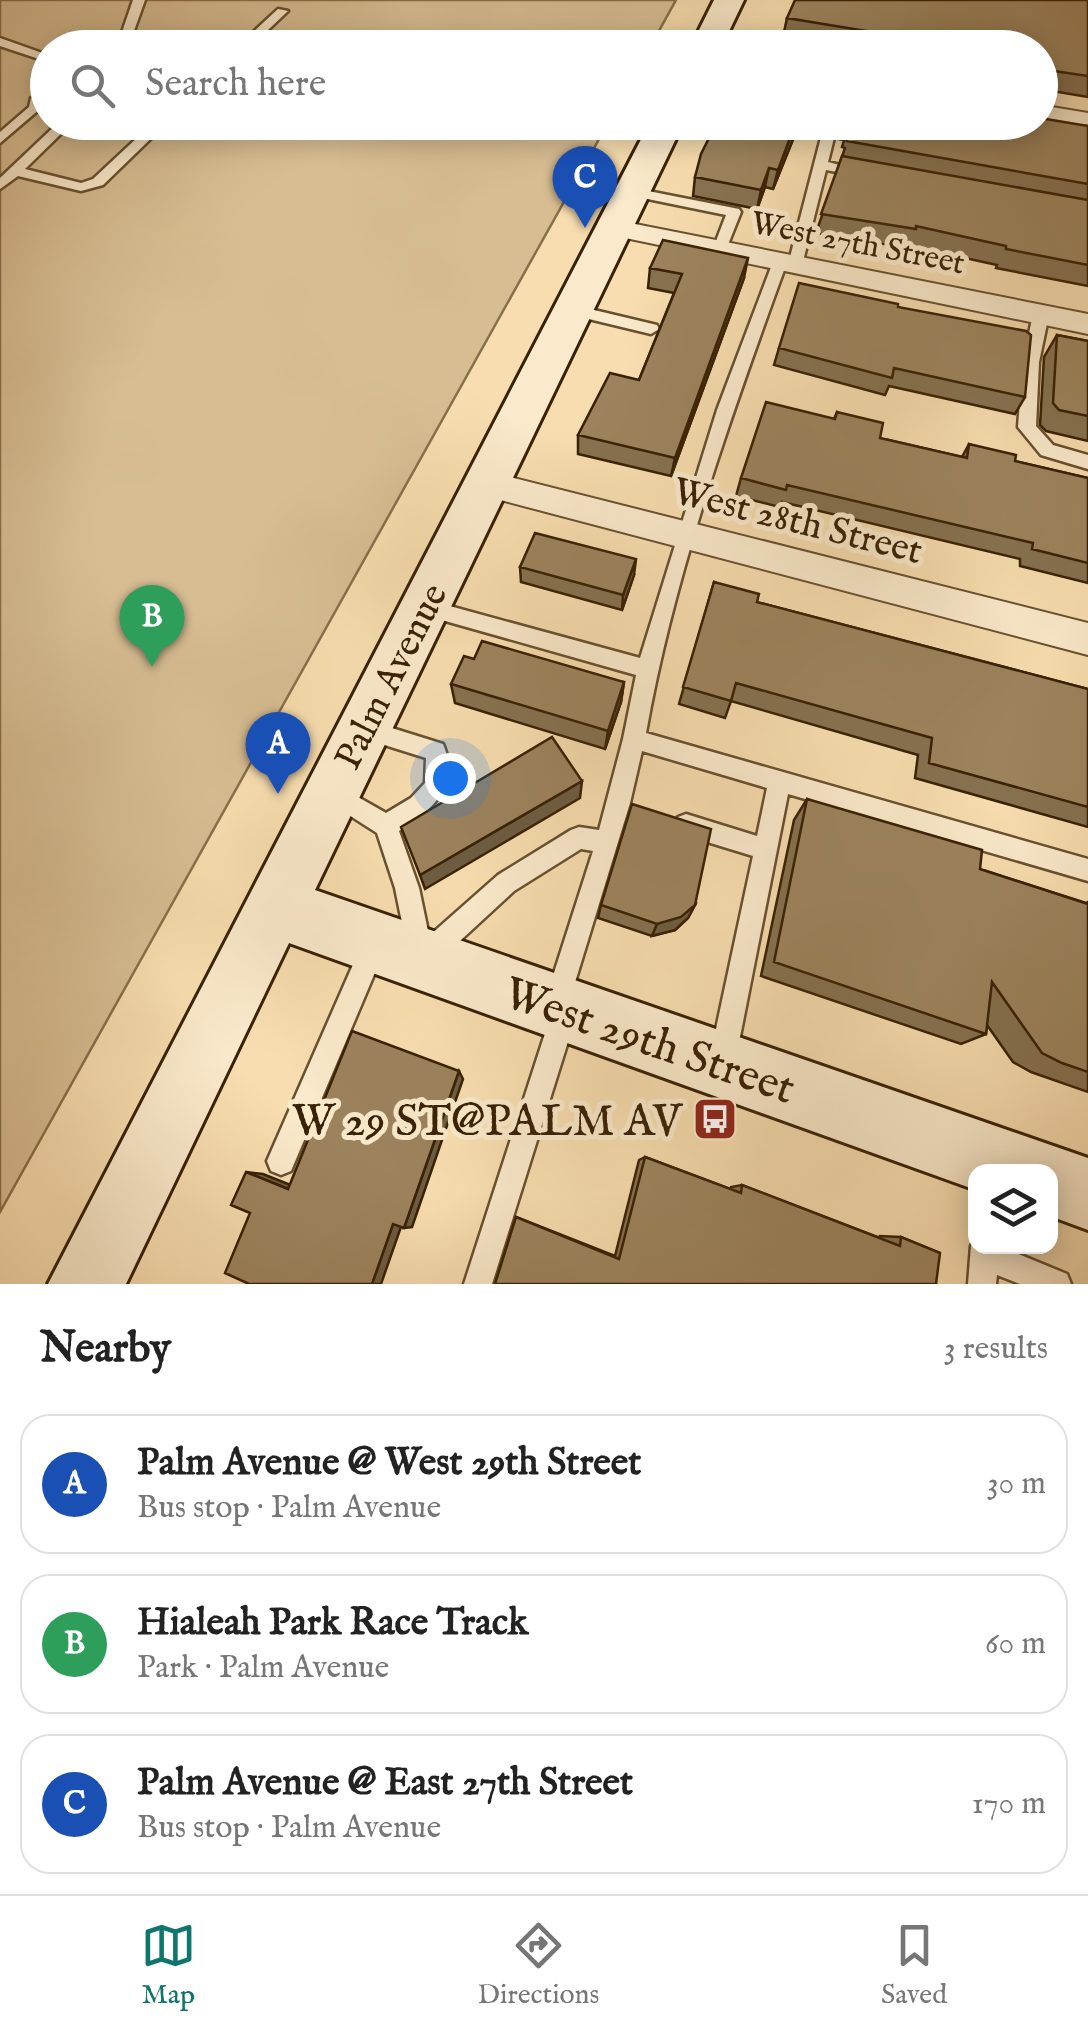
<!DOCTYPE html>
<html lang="en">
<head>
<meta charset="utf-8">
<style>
	:root { --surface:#fff; --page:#f2f2f2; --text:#222; --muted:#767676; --line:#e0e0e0; --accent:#0f766e }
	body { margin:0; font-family:"IM FELL English",serif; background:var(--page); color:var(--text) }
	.controls { position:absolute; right:30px; bottom:30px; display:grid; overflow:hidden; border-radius:20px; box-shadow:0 5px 25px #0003 }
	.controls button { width:90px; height:90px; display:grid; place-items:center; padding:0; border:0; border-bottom:2px solid var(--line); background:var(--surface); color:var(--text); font:50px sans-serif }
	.you { position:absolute; left:450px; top:778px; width:35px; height:35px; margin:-25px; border:8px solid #fff; border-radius:50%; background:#1a73e8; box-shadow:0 0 0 15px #1a73e833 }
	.badge { display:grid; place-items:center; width:65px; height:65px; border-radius:50%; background:var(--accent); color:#fff; font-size:32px; font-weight:700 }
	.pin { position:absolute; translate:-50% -82px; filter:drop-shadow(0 2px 5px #0008) }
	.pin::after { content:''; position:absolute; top:52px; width:35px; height:30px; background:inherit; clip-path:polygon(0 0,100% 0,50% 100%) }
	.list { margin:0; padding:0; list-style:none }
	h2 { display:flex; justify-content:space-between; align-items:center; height:130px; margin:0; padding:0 40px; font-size:42px }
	h2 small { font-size:32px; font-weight:400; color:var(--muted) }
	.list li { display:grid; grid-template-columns:65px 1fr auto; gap:30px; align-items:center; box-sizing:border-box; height:140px; margin:0 20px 20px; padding:0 20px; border:2px solid var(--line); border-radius:30px }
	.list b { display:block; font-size:38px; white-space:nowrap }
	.list p { margin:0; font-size:32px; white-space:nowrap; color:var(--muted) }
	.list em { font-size:32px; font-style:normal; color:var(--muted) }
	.icon { flex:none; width:55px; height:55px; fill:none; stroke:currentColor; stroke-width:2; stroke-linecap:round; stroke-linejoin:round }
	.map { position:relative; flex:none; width:1088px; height:1284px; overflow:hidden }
	.search { position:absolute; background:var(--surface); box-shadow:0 5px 25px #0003; left:30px; right:30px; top:30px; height:110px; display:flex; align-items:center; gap:25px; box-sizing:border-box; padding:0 35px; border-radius:55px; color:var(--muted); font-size:38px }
	.sheet { height:610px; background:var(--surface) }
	nav { display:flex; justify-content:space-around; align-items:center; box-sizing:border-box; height:140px; border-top:2px solid var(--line); background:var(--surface); font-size:28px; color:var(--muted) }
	nav a { display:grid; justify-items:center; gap:5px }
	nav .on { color:var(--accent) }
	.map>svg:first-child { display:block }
</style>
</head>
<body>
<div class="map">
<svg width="1088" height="1284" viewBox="0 0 1088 1284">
	<rect width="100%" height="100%" fill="#f7ddaf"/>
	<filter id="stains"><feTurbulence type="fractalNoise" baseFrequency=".002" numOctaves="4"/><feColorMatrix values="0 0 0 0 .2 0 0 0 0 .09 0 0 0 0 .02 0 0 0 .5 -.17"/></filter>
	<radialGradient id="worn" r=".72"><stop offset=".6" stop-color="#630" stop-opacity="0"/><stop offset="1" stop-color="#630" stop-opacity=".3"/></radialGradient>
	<path fill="#d7bd92" stroke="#886f4b" stroke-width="2.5" d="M0 0H676L650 47 48 48V122L608 123 0 1212Z"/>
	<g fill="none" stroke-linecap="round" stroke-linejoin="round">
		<defs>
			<path id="lane" d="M133 0H145L130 42 125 48H112L119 41Z
				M278 9 288 11 249 48H236Z
				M0 38 48 55V62L0 46Z
				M31 98H39L41 108 0 143V132L29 107Z
				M59 122H73L25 169 81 183 93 179 154 122H168L103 185 81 191 18 176 0 189V178Z
				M825 122H838L828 162 871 173 864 177 826 170 802 265 795 270 788 265Z
				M633 188 739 209 741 212 725 252 720 254 713 249 726 215 628 195 626 192Z
				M780 257 787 262C732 413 674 574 646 733L1088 859V881L788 794 736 1057 732 1066 723 1070 714 1066 710 1057 753 856 678 833 675 825 678 817 686 814 757 836 767 788 642 751 630 803 568 1005 576 1016 492 1284H464L552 1012 545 1001 593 851 581 849 514 891 436 963 427 966 410 956 407 947 395 888 377 833 327 801 324 794 327 787 335 784 386 813 411 798 425 783 426 758 356 736 352 729 356 722 363 719 443 744C461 786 432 810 399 831L419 888 429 936 498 875 571 830 579 827 599 830 623 739 636 675 424 615 417 613 414 607 417 601 424 599 640 658 717 410 773 262Z
				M573 305 657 325 659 329 651 334 568 314 565 310Z
				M1041 309 1049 314 1039 362 1036 426 1053 445 1088 455V469L1041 455 1018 427 1023 362 1033 314Z
				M375 932 384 935 387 944 291 1171 281 1175 271 1171 267 1161 366 935Z
				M976 1236V1246H999L1067 1274 1071 1284H1020L997 1275 996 1284H968L971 1246Z"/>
			<path id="street" d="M1040 105 1088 113V127L1040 119Z
				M615 220 1088 314V334L606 234 602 228 606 222Z
				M486 471 1088 623V655L474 493 469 484 474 475Z"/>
			<path id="secondary" d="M714 0H744L721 48H690Z
				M650 122H684L315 890 1088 1158V1230L1050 1216V1172H976V1190L289 943 126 1284H48Z"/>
		</defs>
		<use href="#lane" stroke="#68502f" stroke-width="5"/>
		<use href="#street" stroke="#68502f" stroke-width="4"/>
		<use href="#secondary" stroke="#392104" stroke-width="6"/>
		<use href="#lane" fill="#fae9cb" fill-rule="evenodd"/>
		<use href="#street" fill="#fae9cb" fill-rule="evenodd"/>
		<use href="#secondary" fill="#fae9cb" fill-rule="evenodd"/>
	</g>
	<path fill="#867150" stroke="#392104" stroke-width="2.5" d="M1088 0V97L1040 89V48H847L783 37 787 18Z
		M717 122H822L818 136 796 132 773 189 765 187 757 209 693 196 695 177Z
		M841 122H1040L1088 126V286L996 268 997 265 910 246 908 248 816 233 845 148 842 147 844 140 838 139Z
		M650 268 744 278 671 476 578 454V435L639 380 674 293 648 288Z
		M898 307 1025 397 1015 414 889 386 885 395 774 365 779 348Z
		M1057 335 1088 341V441L1046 431 1040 425 1044 357Z
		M837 412 880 438 962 457 969 444 1015 461 1088 478V583L1020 566V559L782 502 780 507 736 496 741 478 834 419Z
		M520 567 634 575 622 610 521 582Z
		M714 582 757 602 1088 689V827L915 778 918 755 731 701 725 718 679 704Z
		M474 659 624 682 621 702 605 749 455 703 451 684Z
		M807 799 980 869 1086 903 1088 902V1092L1031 1072 1013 1062 987 1025 986 1034 961 1044 761 976 794 820Z
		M601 905H695L688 918 675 930 652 936 598 918Z
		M645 1157 730 1189 731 1187 742 1185 880 1238V1236L901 1237 940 1253 495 1284 516 1217 615 1256 639 1160Z"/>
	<path fill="#6d5c41" stroke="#392104" stroke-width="2.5" d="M796 122H798L796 132 773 189 778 170Z
		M769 168 765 187 757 209 761 190Z
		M748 258 744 278 671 476 675 458Z
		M636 559 634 575 622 610 623 595Z
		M624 682 621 702 605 749 608 731Z
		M582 781 580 798 425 889 420 875Z
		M695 905 688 918 675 930 652 936 657 924Z
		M459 1071 463 1079 412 1227 404 1228Z
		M246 1172 263 1174 303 1190 288 1189Z
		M393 1224H402L381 1284H372Z"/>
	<path fill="#9c835d" stroke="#392104" stroke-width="2.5" d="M795 0H1088V76L1040 69V48H872L873 41H869L872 32 787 18Z
		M1040 118 1088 126V184L847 141 851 129 847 128 849 122H1040Z
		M717 122H796L778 170 769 168 761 190 695 177 701 154Z
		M842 156 1088 200V265L1006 249V246L916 226V229L821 214Z
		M663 240 748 258 675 458 578 435 610 373 639 380 682 274 650 268Z
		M799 283 898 304V307L1026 331 1031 335 1025 397 894 368 892 378 779 348Z
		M1057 335 1088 341V416L1059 410 1053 403Z
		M766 402 835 419 837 412 883 423 880 438 967 458 969 444 1016 455 1015 461 1088 478V563L1032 549 1033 543 787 485 786 490 741 478Z
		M535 533 636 559 623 595 520 567Z
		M714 582 759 594 757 602 1088 689V807L929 763 932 738 736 683 731 701 683 687Z
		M482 641 624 682 608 731 451 684 464 656 474 659Z
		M552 737 582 781 420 875 401 827Z
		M807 799 982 850 980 869 1088 904V1072L1062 1063 1042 1053 992 982 986 1034 774 962Z
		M632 804 711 829 695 905 681 917 657 924 601 905Z
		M352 1031 459 1071 404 1228 393 1224 372 1284H249L225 1273 250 1213 231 1205 246 1172 288 1189Z
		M645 1157 741 1193 742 1185 900 1246 901 1237 940 1253 936 1284H495L516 1217 619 1259Z"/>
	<defs>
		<symbol id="bus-square" viewBox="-11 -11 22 22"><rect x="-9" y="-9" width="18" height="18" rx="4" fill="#8f2418" stroke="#fae9cb"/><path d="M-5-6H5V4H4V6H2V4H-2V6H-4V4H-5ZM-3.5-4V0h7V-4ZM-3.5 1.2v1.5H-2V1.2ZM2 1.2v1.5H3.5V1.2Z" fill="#fff"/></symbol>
	</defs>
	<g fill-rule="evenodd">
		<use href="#bus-square" x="690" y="1094" width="50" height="50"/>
	</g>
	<g text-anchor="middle" stroke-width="10" stroke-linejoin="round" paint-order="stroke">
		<g font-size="32" fill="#392104" stroke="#fae9cb">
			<text transform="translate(858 242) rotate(11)" y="11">West 27th Street</text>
		</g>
		<g font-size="38" fill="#392104" stroke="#fae9cb">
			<text transform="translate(798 520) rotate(14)" y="13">West 28th Street</text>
			<text transform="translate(390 676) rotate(-63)" y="13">Palm Avenue</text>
		</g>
		<g font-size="45" fill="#392104" stroke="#fae9cb">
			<text transform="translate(650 1039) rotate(19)" y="16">West 29th Street</text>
		</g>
		<g font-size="45" fill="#392104" stroke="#fae9cb" text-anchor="end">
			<text x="682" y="1135">W 29 ST@PALM AV</text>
		</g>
	</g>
	<rect width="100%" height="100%" filter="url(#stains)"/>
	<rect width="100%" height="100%" fill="url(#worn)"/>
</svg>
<div class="controls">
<button><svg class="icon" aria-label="layers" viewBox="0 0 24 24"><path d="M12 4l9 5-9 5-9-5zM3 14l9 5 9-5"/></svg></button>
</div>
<div class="you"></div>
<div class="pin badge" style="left:278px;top:794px;background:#1a4fb4">A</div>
<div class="pin badge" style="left:152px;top:667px;background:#2e9e5b">B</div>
<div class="pin badge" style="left:585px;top:228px;background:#1a4fb4">C</div>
<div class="search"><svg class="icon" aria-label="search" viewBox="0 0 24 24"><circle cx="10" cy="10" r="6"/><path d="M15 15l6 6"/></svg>Search here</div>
</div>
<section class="sheet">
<h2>Nearby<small>3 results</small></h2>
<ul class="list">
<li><span class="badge" style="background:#1a4fb4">A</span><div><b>Palm Avenue @ West 29th Street</b><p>Bus stop · Palm Avenue</p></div><em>30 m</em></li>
<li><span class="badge" style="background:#2e9e5b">B</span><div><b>Hialeah Park Race Track</b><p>Park · Palm Avenue</p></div><em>60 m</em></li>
<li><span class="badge" style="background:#1a4fb4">C</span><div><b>Palm Avenue @ East 27th Street</b><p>Bus stop · Palm Avenue</p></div><em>170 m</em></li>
</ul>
</section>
<nav>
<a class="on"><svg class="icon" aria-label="map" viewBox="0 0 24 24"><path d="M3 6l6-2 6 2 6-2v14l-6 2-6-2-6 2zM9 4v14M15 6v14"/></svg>Map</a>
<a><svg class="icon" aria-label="directions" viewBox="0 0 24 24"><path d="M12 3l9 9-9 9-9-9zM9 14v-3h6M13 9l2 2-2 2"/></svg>Directions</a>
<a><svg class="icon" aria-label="saved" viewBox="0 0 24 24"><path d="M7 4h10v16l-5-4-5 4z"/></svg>Saved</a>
</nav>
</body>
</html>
